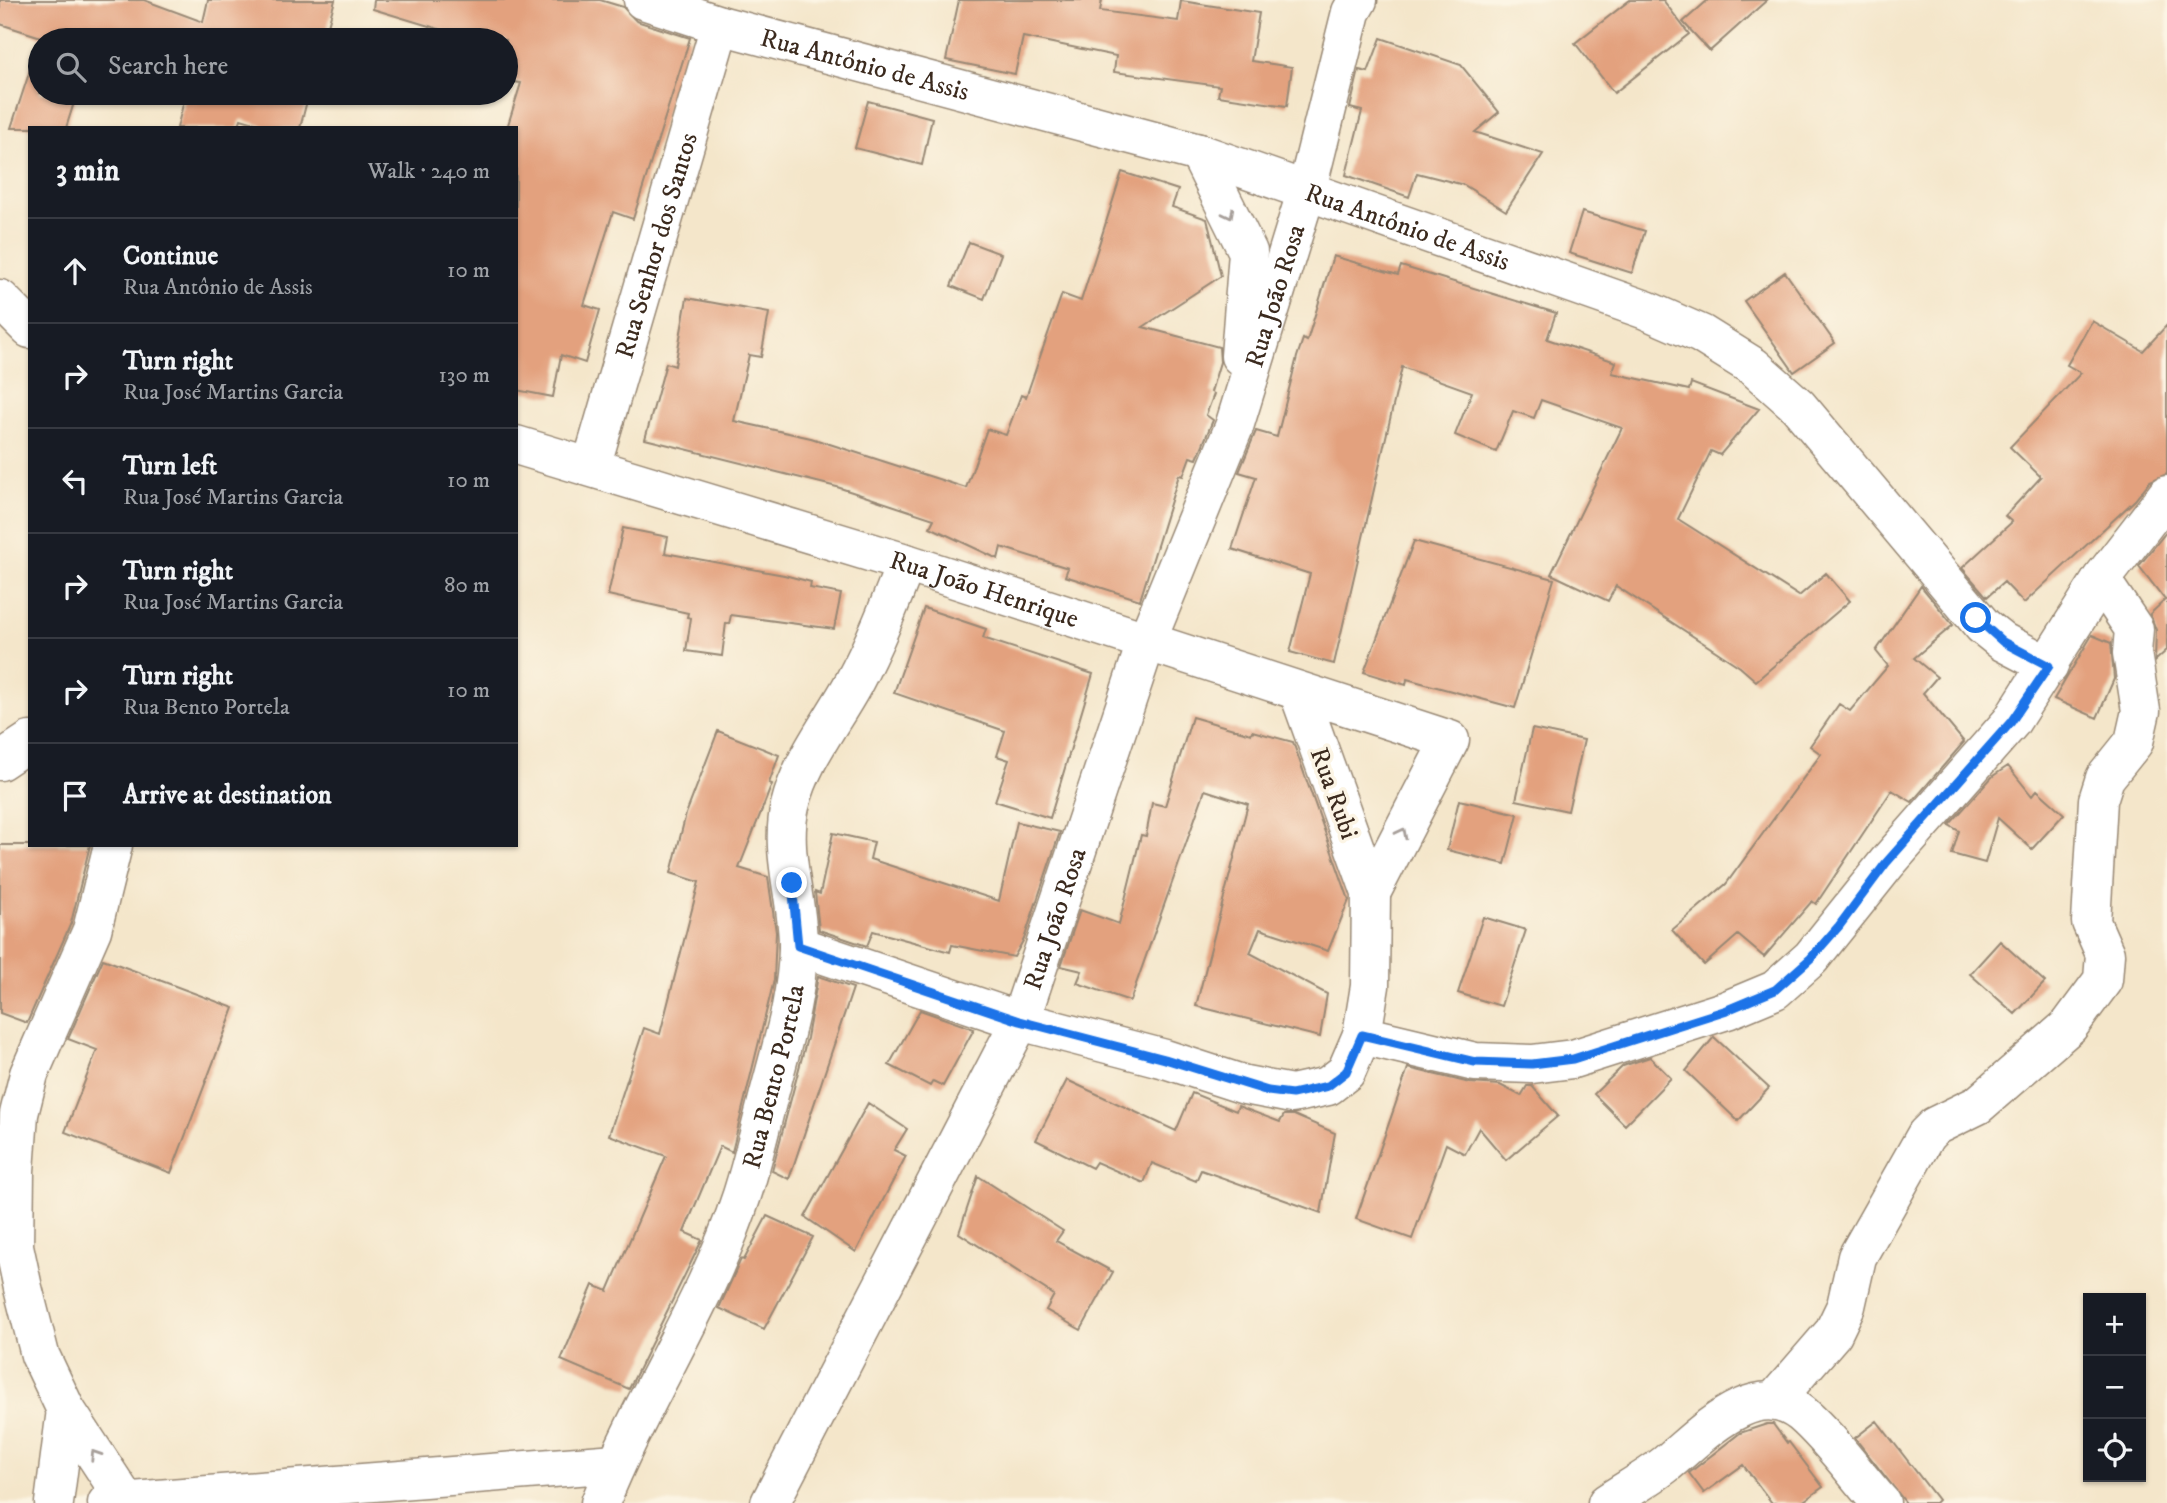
<!DOCTYPE html>
<html lang="en">
<head>
<meta charset="utf-8">
<style>
	:root { --surface:#171b24; --page:#20242c; --text:#f1f3f6; --muted:#9ea1a6; --line:#363941 }
	body { margin:0; font-family:"IM FELL DW Pica",serif; background:var(--page); color:var(--text) }
	.controls { position:absolute; right:21px; bottom:21px; display:grid; overflow:hidden; border-radius:0px; box-shadow:0 2px 5px #0004 }
	.controls button { width:63px; height:63px; display:grid; place-items:center; padding:0; border:0; border-bottom:2px solid var(--line); background:var(--surface); color:var(--text); font:35px sans-serif }
	.stop { position:absolute; width:21px; height:21px; margin:-16px; border:5px solid #1a73e8; border-radius:50%; background:#fff }
	.stop.end { background:#1a73e8; border-color:#fff; box-shadow:0 2px 7px #0008 }
	.list { margin:0; padding:0; list-style:none }
	h2 { display:flex; justify-content:space-between; align-items:center; height:91px; margin:0; padding:0 28px; font-size:30px }
	h2 small { font-size:23px; font-weight:400; color:var(--muted) }
	.list li { display:grid; grid-template-columns:46px 1fr auto; gap:21px; align-items:center; box-sizing:border-box; height:105px; padding:0 28px; border-top:2px solid var(--line) }
	.list b { display:block; font-size:26px; white-space:nowrap }
	.list p { margin:0; font-size:23px; white-space:nowrap; color:var(--muted) }
	.list em { font-size:23px; font-style:normal; color:var(--muted) }
	.icon { flex:none; width:38px; height:38px; fill:none; stroke:currentColor; stroke-width:2; stroke-linecap:round; stroke-linejoin:round }
	.map { position:relative; flex:none; width:2167px; height:1503px; overflow:hidden }
	.search { position:absolute; background:var(--surface); box-shadow:0 2px 5px #0004; left:28px; top:28px; width:490px; height:77px; display:flex; align-items:center; gap:18px; box-sizing:border-box; padding:0 24px; border-radius:38px; color:var(--muted); font-size:26px }
	.panel { position:absolute; background:var(--surface); box-shadow:0 2px 5px #0004; left:28px; top:126px; width:490px; height:721px; border-radius:0px }
	.map>svg:first-child { display:block }
</style>
</head>
<body>
<div class="map">
<svg width="2167" height="1503" viewBox="0 0 2167 1503">
	<rect width="100%" height="100%" fill="#fcf5e5"/>
	<filter id="ink" filterUnits="userSpaceOnUse"><feTurbulence type="fractalNoise" baseFrequency=".0143" numOctaves="2"/><feDisplacementMap in="SourceGraphic" scale="14" xChannelSelector="R" yChannelSelector="G"/><feConvolveMatrix kernelMatrix="1 2 1 2 8 2 1 2 1" color-interpolation-filters="sRGB"/></filter>
	<filter id="wash" filterUnits="userSpaceOnUse"><feTurbulence type="fractalNoise" baseFrequency=".00686" numOctaves="4" result="noise"/><feDisplacementMap in="SourceGraphic" scale="28" xChannelSelector="R" yChannelSelector="G"/><feGaussianBlur stdDeviation="1.57" result="paint"/><feColorMatrix in="noise" values="0 0 0 0 0 0 0 0 0 0 0 0 0 0 0 0 0 1.4 0 .05"/><feComposite in="paint" operator="in"/></filter>
	<g filter="url(#wash)">
		<rect width="100%" height="100%" fill="#f4e6ca"/>
		<g id="blocks">
			<path fill="#e3a17e" d="M0 0H144L203 22 208 0H335L324 40H40V93H77L66 128H11L41 37 0 24Z
				M374 0H600L623 7 636 21 690 38 633 219 613 212 584 305 600 310 585 363 561 355 553 397 516 390V128H507L521 83 506 81V40H451L452 33 373 9Z
				M959 0H1102L1100 11 1178 21 1181 1 1259 13 1251 61 1292 67 1287 106 1218 96 1220 86 1114 72 1116 56 1023 37 1015 74 946 60Z
				M1630 0H1663L1689 34 1614 93 1575 43Z
				M1708 0H1767L1710 51 1683 22Z
				M1381 38 1461 65 1499 112 1475 132 1543 154 1506 211 1464 185 1417 173 1409 197 1346 175 1362 111 1350 108 1359 70 1368 72Z
				M186 93H309L300 128H271L241 119 238 128H177Z
				M868 101 932 118 922 165 855 148Z
				M1122 172 1178 190 1172 207 1207 219 1221 276 1143 327 1219 347 1220 362 1211 392 1214 394 1206 415 1213 420 1197 459 1190 457 1183 476 1179 475 1140 600 1065 576 1068 568 1001 547 998 559 930 527 934 519 837 487 645 439 666 363 675 366 687 298 769 313 761 357 749 355 734 421 811 438 966 488 987 429 1006 435 1021 395 1026 397 1062 294 1081 301Z
				M1582 212 1645 231 1632 273 1569 253Z
				M969 242 1001 254 984 299 951 286Z
				M1333 256 1398 275 1401 266 1556 313 1547 339 1616 362 1612 373 1689 390 1691 383 1759 409 1720 455 1711 451 1678 519 1799 596 1826 573 1850 601 1756 681 1740 667 1616 586 1608 601 1551 574 1622 428 1541 400 1534 418 1513 411 1496 452 1455 435 1472 392 1402 367 1334 664 1290 652 1310 574 1232 549 1256 477 1239 472 1256 431 1277 437 1297 357 1303 339 1307 341Z
				M1785 272 1835 343 1794 372 1744 301Z
				M2092 321 2143 351 2167 325V474L2150 481 2135 500 2024 603 2004 582 1987 597 1962 568 2012 522 2005 516 2041 477 2010 447 2081 373 2067 365Z
				M623 528 668 537 665 553 784 575 811 582 810 588 841 594 834 629 731 615 729 624 726 623 722 656 686 651 691 618 687 617 688 613 608 595Z
				M2167 531V650L2155 661 2156 630 2150 614 2165 600 2139 566Z
				M1414 541 1554 579 1515 708 1407 679 1406 685 1364 672Z
				M1921 586 1953 625 1914 658 1937 677 1923 693 1964 742 1912 802 1892 790 1816 904 1812 901 1764 957 1738 935 1704 965 1672 930 1726 884 1821 754 1810 746 1839 704 1850 711 1888 666 1876 651Z
				M924 608 986 629 983 638 1093 674 1050 818 995 801 1009 760 997 756 1005 731 894 693Z
				M2092 635 2111 643 2114 679 2097 718 2054 699Z
				M1192 717 1251 734 1252 731 1293 742 1349 900 1328 951 1260 929 1250 953 1327 994 1320 1037 1196 1006 1248 804 1205 790 1130 1001 1077 983 1082 971 1061 966 1080 910 1119 924 1141 835 1146 836 1152 803 1165 806Z
				M1532 729 1584 740 1568 811 1516 800Z
				M718 731 779 755 769 783 772 784 739 868 768 877 776 932 774 980 732 1152 720 1146 684 1232 702 1240 629 1389 561 1360 593 1285 608 1291 666 1156 609 1135 644 1028 660 1034 699 882 671 873 686 814Z
				M2008 766 2032 796 2037 790 2064 814 2032 849 1998 818 1985 863 1952 854 1959 831 1949 825 1993 776Z
				M1459 800 1518 814 1505 864 1447 850Z
				M1017 822 1060 832 1024 939 1014 957 952 945 950 952 873 931 867 946 819 930 815 892 820 894 833 833 874 842 870 859 999 901Z
				M0 845H90L71 923 27 1023 0 1013Z
				M1483 917 1526 930 1501 1006 1458 993Z
				M2000 941 2045 982 2015 1014 1970 974Z
				M103 959 234 1008 171 1173 65 1132 97 1050 68 1039Z
				M818 976 853 988 789 1179 772 1171 807 1038Z
				M920 1010 974 1029 943 1086 933 1081 930 1086 889 1065Z
				M1714 1037 1769 1088 1738 1121 1686 1071Z
				M1650 1057 1671 1078 1625 1125 1594 1094 1623 1066Z
				M1408 1068 1470 1083 1500 1085 1521 1096 1527 1086H1532L1558 1116 1506 1160 1479 1128 1465 1154 1446 1144 1412 1239 1356 1219Z
				M1067 1080 1176 1131 1192 1093 1236 1111 1238 1106 1280 1122 1284 1115H1294L1335 1133 1321 1213 1201 1170 1196 1181 1152 1163 1144 1183 1096 1162 1092 1168 1036 1140Z
				M868 1103 907 1129 894 1150 906 1156 856 1252 805 1217Z
				M978 1176 1063 1231 1056 1241 1113 1272 1081 1330 1046 1310 1054 1295 959 1233Z
				M767 1216 813 1237 764 1329 719 1308 741 1259 744 1260Z
				M1877 1421 1938 1500 1935 1503H1906L1855 1438Z
				M1767 1424H1773L1787 1443 1789 1442 1823 1487 1801 1503H1772L1743 1465 1704 1493 1689 1473 1740 1433Z"/>
		</g>
	</g>
	<g filter="url(#ink)">
		<use href="#blocks" fill-opacity="0" stroke="#988874" stroke-width="2"/>
		<g fill="none" stroke-linecap="round" stroke-linejoin="round">
			<defs>
				<g id="street">
					<path id="s1" d="M643 0 720 25 1199 153 1646 310 1701 334 1754 367 1798 406 1983 626 2003 642 2049 666"/>
					<path d="M1199 153 1248 252 1240 356"/>
					<path d="M0 299 30 329"/>
					<path id="s2" d="M516 445 906 563 1450 740 1371 893"/>
					<path id="s3" d="M591 467 720 25"/>
					<path d="M0 761 30 741"/>
					<path d="M113 845 92 930 29 1074 19 1114 15 1171 14 1246 23 1288 40 1355 66 1410 125 1500"/>
					<path d="M798 946 1020 1021 1165 1059 1245 1085 1292 1094 1328 1086 1346 1072 1362 1035 1370 986 1371 893 1299 693"/>
					<path d="M1362 1035 1475 1062 1532 1064 1573 1059 1727 1010 1775 990 1811 958 1887 863 2011 722 2101 580 2167 495"/>
					<path d="M1775 1400 1833 1333 1846 1306 1857 1257 1926 1135 1935 1126 1978 1105 2069 1026 2103 980 2105 954 2091 922 2098 800 2105 778 2134 742 2141 711 2132 653 2134 629 2101 580"/>
					<path d="M54 1503 66 1410"/>
					<path d="M107 1503 616 1463"/>
					<path id="s4" d="M600 1503C642 1398 707 1303 742 1195 754 1158 762 1120 772 1083 784 1037 797 996 798 948 799 902 779 852 790 806 801 760 831 724 853 684 874 645 890 604 906 563"/>
					<path id="s5" d="M770 1503 1020 1021 1146 643 1234 427 1306 193 1351 12 1358 0"/>
					<path d="M1607 1503C1626 1490 1647 1479 1666 1464 1701 1436 1755 1375 1802 1414 1830 1438 1856 1475 1881 1503"/>
				</g>
			</defs>
			<use href="#street" stroke="#988874" stroke-width="41"/>
			<use href="#street" stroke="#fff" stroke-width="38"/>
		</g>
		<defs><path id="oneway-chevron" d="M-2-3.5L2.5 0L-2 3.5" fill="none" stroke-width="1.6" stroke-linecap="round" stroke-linejoin="round" transform="scale(1.75)"/></defs>
		<g stroke="#a79f9a">
			<use href="#oneway-chevron" transform="translate(1229 214) rotate(63)"/>
			<use href="#oneway-chevron" transform="translate(1402 833) rotate(-63)"/>
			<use href="#oneway-chevron" transform="translate(95 1455) rotate(-123)"/>
		</g>
	</g>
	<g fill="none" stroke-linecap="round" stroke-linejoin="round" filter="url(#ink)">
		<path stroke="#1a73e8" stroke-width="9" d="M792 883 798 946 1020 1021 1165 1059 1268 1091 1292 1094 1328 1086 1346 1072 1362 1035 1475 1062 1532 1064 1573 1059 1727 1010 1775 990 1811 958 1839 926 1886 863 2011 722 2049 666 2003 642 1976 618"/>
	</g>
	<g text-anchor="middle" stroke-width="7" stroke-linejoin="round" paint-order="stroke">
		<g font-size="26" fill="#3b2a1e" stroke="#fcf5e5">
			<text dy="9" stroke="none"><textPath href="#s1" startOffset="231">Rua Antônio de Assis</textPath></text>
			<text dy="9" stroke="none"><textPath href="#s1" startOffset="798">Rua Antônio de Assis</textPath></text>
			<text dy="9" stroke="none"><textPath href="#s3" startOffset="231">Rua Senhor dos Santos</textPath></text>
			<text dy="9" stroke="none"><textPath href="#s5" startOffset="1312">Rua João Rosa</textPath></text>
			<text dy="9" stroke="none"><textPath href="#s2" startOffset="490">Rua João Henrique</textPath></text>
			<text transform="translate(1335 793) rotate(70)" y="9">Rua Rubi</text>
			<text dy="9" stroke="none"><textPath href="#s5" startOffset="651">Rua João Rosa</textPath></text>
			<text dy="9" stroke="none"><textPath href="#s4" startOffset="462">Rua Bento Portela</textPath></text>
		</g>
	</g>
</svg>
<div class="controls">
<button>+</button>
<button>−</button>
<button><svg class="icon" aria-label="locate" viewBox="0 0 24 24"><circle cx="12" cy="12" r="6"/><path d="M12 2v4M12 18v4M2 12h4M18 12h4"/></svg></button>
</div>
<div class="stop" style="left:1976px;top:618px"></div>
<div class="stop end" style="left:792px;top:883px"></div>
<div class="search"><svg class="icon" aria-label="search" viewBox="0 0 24 24"><circle cx="10" cy="10" r="6"/><path d="M15 15l6 6"/></svg>Search here</div>
<section class="panel">
<h2>3 min<small>Walk · 240 m</small></h2>
<ul class="list">
<li><svg class="icon" aria-label="ahead" viewBox="0 0 24 24"><path d="M12 20V5M6 11l6-6 6 6"/></svg><div><b>Continue</b><p>Rua Antônio de Assis</p></div><em>10 m</em></li>
<li><svg class="icon" aria-label="right" viewBox="0 0 24 24"><path d="M7 20v-9h11M14 6l5 5-5 5"/></svg><div><b>Turn right</b><p>Rua José Martins Garcia</p></div><em>130 m</em></li>
<li><svg class="icon" aria-label="left" viewBox="0 0 24 24"><path d="M17 20v-9H6M10 6l-5 5 5 5"/></svg><div><b>Turn left</b><p>Rua José Martins Garcia</p></div><em>10 m</em></li>
<li><svg class="icon" aria-label="right" viewBox="0 0 24 24"><path d="M7 20v-9h11M14 6l5 5-5 5"/></svg><div><b>Turn right</b><p>Rua José Martins Garcia</p></div><em>80 m</em></li>
<li><svg class="icon" aria-label="right" viewBox="0 0 24 24"><path d="M7 20v-9h11M14 6l5 5-5 5"/></svg><div><b>Turn right</b><p>Rua Bento Portela</p></div><em>10 m</em></li>
<li><svg class="icon" aria-label="arrive" viewBox="0 0 24 24"><path d="M6 21V4h12l-3 4 3 4H6"/></svg><div><b>Arrive at destination</b></div></li>
</ul>
</section>
</div>
</body>
</html>
